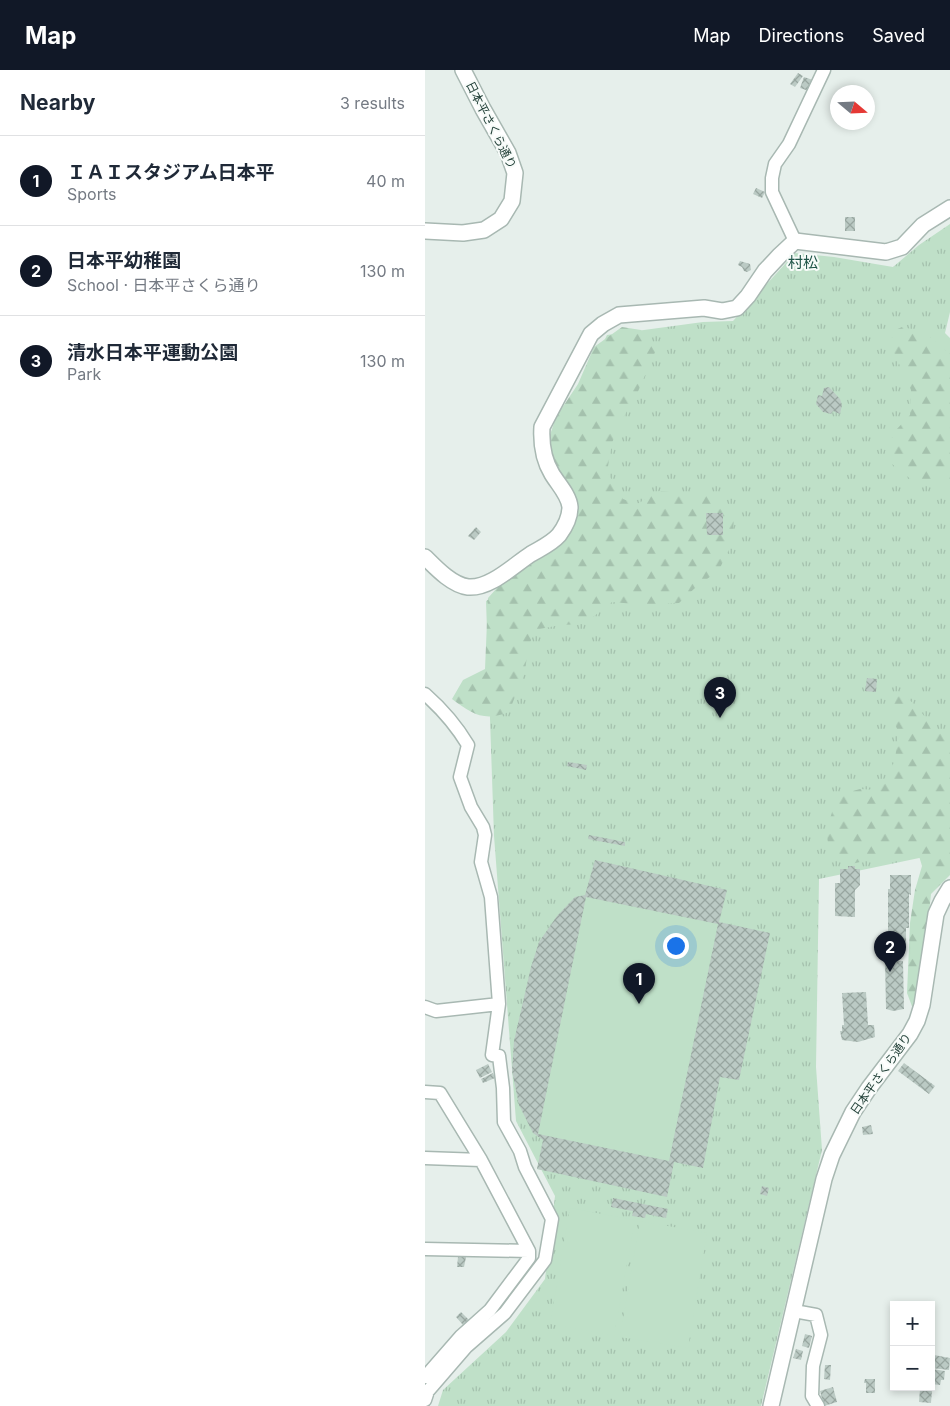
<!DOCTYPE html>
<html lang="en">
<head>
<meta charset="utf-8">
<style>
	:root { --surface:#fff; --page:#f2f2f3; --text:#1f2937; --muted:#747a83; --line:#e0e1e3; --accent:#111827 }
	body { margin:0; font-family:Inter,"Noto Sans JP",sans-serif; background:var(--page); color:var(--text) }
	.controls { position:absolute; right:15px; bottom:15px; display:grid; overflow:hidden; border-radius:0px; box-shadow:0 2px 8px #0003 }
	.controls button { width:45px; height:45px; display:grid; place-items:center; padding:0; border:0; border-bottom:1px solid var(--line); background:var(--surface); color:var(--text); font:25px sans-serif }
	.compass { position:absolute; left:405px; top:15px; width:45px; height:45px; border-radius:50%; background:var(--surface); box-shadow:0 2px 8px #0003; rotate:109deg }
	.you { position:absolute; left:250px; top:875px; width:18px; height:18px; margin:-12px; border:4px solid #fff; border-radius:50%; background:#1a73e8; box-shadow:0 0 0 8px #1a73e833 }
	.badge { display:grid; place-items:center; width:32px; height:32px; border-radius:50%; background:var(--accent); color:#fff; font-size:16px; font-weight:700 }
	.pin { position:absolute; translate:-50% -41px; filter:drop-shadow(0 1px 2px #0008) }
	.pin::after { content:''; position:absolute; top:26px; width:18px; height:15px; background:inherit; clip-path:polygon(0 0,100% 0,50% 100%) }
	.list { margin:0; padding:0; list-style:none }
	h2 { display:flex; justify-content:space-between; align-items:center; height:65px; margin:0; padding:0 20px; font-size:21px }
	h2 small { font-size:16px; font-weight:400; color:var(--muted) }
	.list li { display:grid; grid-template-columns:32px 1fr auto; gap:15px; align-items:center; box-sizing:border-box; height:90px; padding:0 20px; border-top:1px solid var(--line) }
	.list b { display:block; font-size:19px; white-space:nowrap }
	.list p { margin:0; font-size:16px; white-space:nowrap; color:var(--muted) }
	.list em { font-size:16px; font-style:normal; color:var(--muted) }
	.map { position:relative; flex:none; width:525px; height:1336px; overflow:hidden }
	header { display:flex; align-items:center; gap:30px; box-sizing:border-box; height:70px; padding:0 25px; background:var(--accent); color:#fff }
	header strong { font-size:24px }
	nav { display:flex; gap:28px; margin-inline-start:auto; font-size:18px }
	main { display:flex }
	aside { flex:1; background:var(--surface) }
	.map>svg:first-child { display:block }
</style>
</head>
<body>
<header>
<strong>Map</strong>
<nav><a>Map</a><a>Directions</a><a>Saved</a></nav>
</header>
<main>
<aside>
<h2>Nearby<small>3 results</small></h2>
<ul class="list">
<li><span class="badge">1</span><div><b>ＩＡＩスタジアム日本平</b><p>Sports</p></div><em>40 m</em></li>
<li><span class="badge">2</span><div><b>日本平幼稚園</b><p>School · 日本平さくら通り</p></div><em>130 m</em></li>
<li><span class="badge">3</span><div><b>清水日本平運動公園</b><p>Park</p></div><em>130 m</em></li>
</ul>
</aside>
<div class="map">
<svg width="525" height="1336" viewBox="0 0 525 1336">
	<defs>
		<pattern id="grass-tufts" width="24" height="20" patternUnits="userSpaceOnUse" patternTransform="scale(1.25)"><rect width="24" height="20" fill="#bfe0c8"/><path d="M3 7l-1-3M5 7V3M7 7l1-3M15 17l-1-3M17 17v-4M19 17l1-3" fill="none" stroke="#a4c1ad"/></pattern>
		<pattern id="forest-firs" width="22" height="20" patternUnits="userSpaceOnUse" patternTransform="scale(1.25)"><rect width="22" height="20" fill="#bfe0c8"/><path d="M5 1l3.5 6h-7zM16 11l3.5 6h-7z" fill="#a4c1ad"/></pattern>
		<pattern id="building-cross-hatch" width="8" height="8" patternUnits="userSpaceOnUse" patternTransform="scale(1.25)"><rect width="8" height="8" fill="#bbcac4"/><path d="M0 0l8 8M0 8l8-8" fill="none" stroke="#98a6a0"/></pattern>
	</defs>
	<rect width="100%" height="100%" fill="#e6efeb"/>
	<path fill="url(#grass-tufts)" d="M525 154V242L520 263 525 268V794L499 787 394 809 391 997 397 1080 336 1336H13L18 1320 81 1262 120 1209 130 1126 91 1051 69 766 61 531 137 488 161 432 136 359 182 265 278 252 308 251 370 183 409 187 468 197 494 175Z"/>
	<path fill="url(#forest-firs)" d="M197 257 216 260 231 280 211 326 195 353 187 373 182 402 198 429 212 434 235 421 287 426 301 431 309 448 307 473 294 500 270 518 254 533 221 535 187 532 159 554 135 555 110 560 103 578 100 601 84 642C59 652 47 644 27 629L38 610 60 599 63 528 79 510 127 478 147 432 133 402 122 374 131 347 153 314 169 277Z
		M477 257 499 262 525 284V354L523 364 524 372H525V411L513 410 488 411 467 394 460 382 471 360 485 345 486 320 466 276 468 261Z
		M474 623C479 627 485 630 490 635 501 646 507 662 525 665V805L506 824 498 902 488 939 482 923 485 853 490 820 497 796 494 786 471 784 426 794 405 785 401 760 413 725 435 719 453 720 470 691 473 661 465 643Z"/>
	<path fill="#bfe0c8" d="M170 790 302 820 295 852 345 863 314 1010 295 1007 278 1098 249 1092 242 1127 112 1099 118 1070 108 1063 94 1035 87 1001 106 897 114 872 132 846 150 827 160 825Z
		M145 1138 210 1150 189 1266 125 1254Z
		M215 1151 282 1163 263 1278 195 1267Z"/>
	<path fill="url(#building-cross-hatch)" fill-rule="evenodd" d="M373 3 378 6 370 17 365 14Z
		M379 7 388 10 384 21 375 18Z
		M331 118 340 122 337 128 328 124Z
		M420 147H430V161H420Z
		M315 191 325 194 326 200 322 202 319 201 317 197 313 195Z
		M404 317 415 329 417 335 415 344 408 341 406 344 398 342 391 334 393 325 397 326 399 318Z
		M281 443H298V465H282Z
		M51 457 56 462 49 470 43 466Z
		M442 608 452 609 451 622 440 621Z
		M143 692 162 695 161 700 142 696Z
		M164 765 200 772V776L163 769Z
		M170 790 302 820 294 852 345 863 314 1010 295 1007 278 1098 249 1092 242 1127 112 1099 118 1070 108 1063 94 1035 87 1001 89 971 106 897 114 872 132 846 150 827 160 825ZM161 827 293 854 244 1091 113 1064Z
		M423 796H430V799H435V815L430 820V847L410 846V813H415V799H423Z
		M465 805H486V825L484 824V858H481V876H463V819H465Z
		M460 891H478L479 939 468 941 461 939Z
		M441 922 443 955H449L450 967 433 972 417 970 415 961H417V955H419L417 923Z
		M479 993 510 1016 504 1024 473 1001Z
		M63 994 67 1002 55 1008 51 1000Z
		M68 1003 70 1008 58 1013 56 1009Z
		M446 1055 448 1064 438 1065 437 1057Z
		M337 1116 344 1118 342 1126 335 1124Z
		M188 1128 243 1139 241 1148 221 1144 220 1148 207 1146 208 1141 186 1137Z
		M33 1187H41L39 1197H32Z
		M36 1242 44 1250 38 1255 31 1247Z
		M380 1264 387 1266 384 1278 377 1276Z
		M371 1279 378 1281 376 1290 368 1288Z
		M509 1285 525 1288 524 1300 506 1298V1293H509Z
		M400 1295H406L405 1310 399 1309Z
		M506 1299 520 1301 519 1310H516L515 1315 506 1314Z
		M440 1309H450V1323H441V1313H439Z
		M408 1317 412 1332 399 1336 395 1321Z
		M495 1319 507 1320 506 1333 494 1332Z"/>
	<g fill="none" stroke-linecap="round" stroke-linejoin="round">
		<defs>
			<path id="minor" d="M370 171 347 122V108L350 94 364 74 399 0
				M0 624C17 639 31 655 43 675L35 707 46 737 58 757 60 765 56 792 66 827 74 934 67 985 74 986 78 1018 79 1052 95 1081 100 1097 127 1149 120 1190 80 1243 41 1277 3 1321 0 1330
				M0 937 11 941 74 934
				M0 1022 15 1023 56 1090 104 1181V1188L65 1240 36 1266 0 1307
				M0 1088 56 1090
				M0 1179 104 1181
				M369 1241 391 1245 396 1265 388 1296 387 1326 393 1336"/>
			<path id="tertiary" d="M0 161 38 163 59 160 76 149 87 131 90 103 83 83 58 39 38 0
				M0 487C11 498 27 515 43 517 65 519 89 495 106 484 116 478 126 474 134 465 140 457 145 448 145 437 144 425 133 414 127 404 118 389 116 373 117 357L166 264 178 254 194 245 279 238 297 241 312 238 323 226 340 201 355 185 370 171 461 182 477 177 498 155 525 138
				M346 1336 399 1109 407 1085 428 1042 444 1018 485 964 492 951 497 935 511 844 517 831 525 818"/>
		</defs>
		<use href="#minor" stroke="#a8b8b2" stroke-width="15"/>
		<use href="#tertiary" stroke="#a8b8b2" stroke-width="18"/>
		<use href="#minor" stroke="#fff" stroke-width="12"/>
		<use href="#tertiary" stroke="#fff" stroke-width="15"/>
	</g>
	<g text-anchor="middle" stroke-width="4" stroke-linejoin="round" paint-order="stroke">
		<g font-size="12" fill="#24423a" stroke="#f7fbf9">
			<text transform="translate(66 55) rotate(63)" y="4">日本平さくら通り</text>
			<text transform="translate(456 1004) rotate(-55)" y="4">日本平さくら通り</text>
		</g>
		<g font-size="15" fill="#1f5548" stroke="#f7fbf9">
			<text x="378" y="198">村松</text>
		</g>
	</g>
</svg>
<div class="controls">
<button>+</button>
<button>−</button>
</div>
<svg class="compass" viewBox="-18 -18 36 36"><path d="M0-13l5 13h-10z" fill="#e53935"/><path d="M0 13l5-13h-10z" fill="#747a83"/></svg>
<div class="you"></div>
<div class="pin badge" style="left:214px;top:934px">1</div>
<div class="pin badge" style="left:465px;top:902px">2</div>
<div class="pin badge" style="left:295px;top:648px">3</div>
</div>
</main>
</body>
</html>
